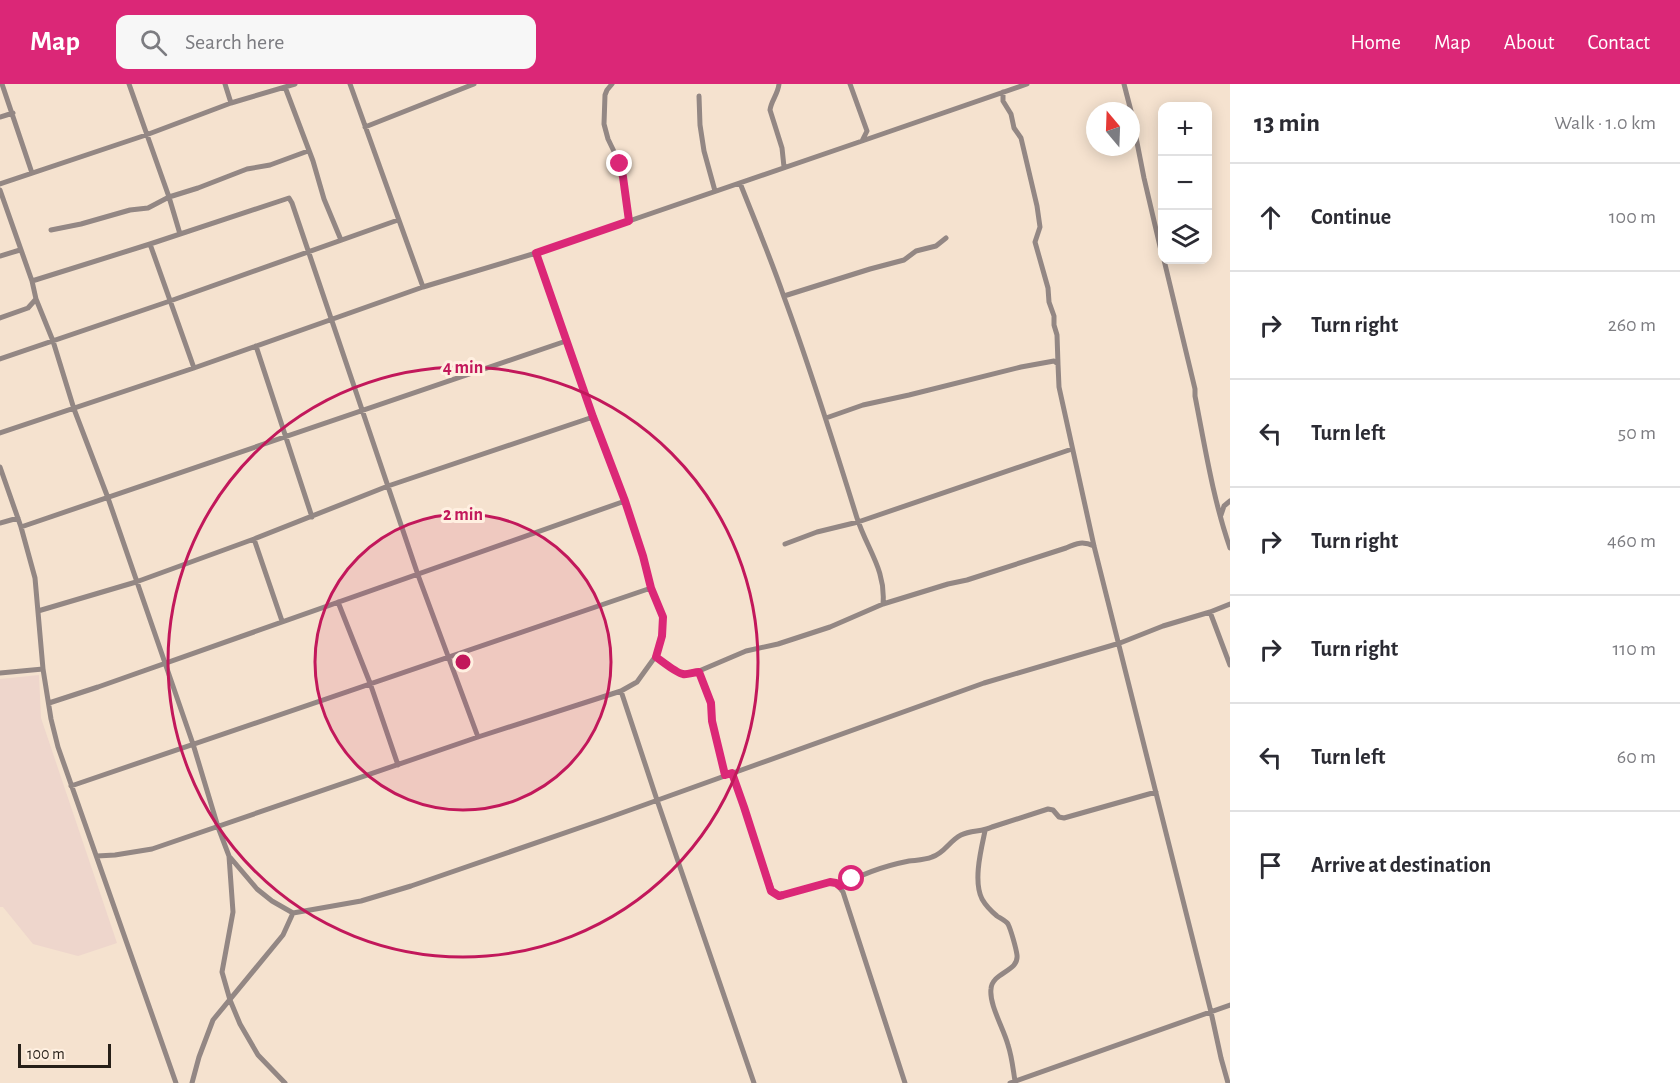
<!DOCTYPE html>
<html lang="en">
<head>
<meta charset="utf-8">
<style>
	:root { --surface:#fff; --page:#f7f7f7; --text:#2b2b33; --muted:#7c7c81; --line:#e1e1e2; --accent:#db2777 }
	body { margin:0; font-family:"Alegreya Sans",sans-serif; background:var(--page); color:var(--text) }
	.controls { position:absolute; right:18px; top:18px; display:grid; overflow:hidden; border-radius:12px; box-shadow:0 3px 15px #0003 }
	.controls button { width:54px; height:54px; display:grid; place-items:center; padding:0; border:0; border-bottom:2px solid var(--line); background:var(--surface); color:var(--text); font:30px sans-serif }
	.compass { position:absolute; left:1086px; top:18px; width:54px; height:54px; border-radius:50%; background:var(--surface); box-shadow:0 3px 15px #0003; rotate:341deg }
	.scale { position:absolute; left:18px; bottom:15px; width:93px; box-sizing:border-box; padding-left:6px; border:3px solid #261f18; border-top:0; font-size:16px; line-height:21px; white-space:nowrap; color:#261f18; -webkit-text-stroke:4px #fff0e1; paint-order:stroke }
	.stop { position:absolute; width:18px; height:18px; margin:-14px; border:4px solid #db2777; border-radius:50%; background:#fff }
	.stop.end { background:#db2777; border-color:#fff; box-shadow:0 2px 6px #0008 }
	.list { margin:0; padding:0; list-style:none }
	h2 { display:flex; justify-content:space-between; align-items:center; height:78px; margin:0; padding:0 24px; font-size:26px }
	h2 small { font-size:20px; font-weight:400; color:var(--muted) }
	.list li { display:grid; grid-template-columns:39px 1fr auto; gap:18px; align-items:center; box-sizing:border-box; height:108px; padding:0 24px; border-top:2px solid var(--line) }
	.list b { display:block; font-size:22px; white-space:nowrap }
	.list em { font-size:20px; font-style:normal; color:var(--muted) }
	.icon { flex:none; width:33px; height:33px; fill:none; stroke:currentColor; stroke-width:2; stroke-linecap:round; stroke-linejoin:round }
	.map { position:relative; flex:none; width:1230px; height:999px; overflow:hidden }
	header { display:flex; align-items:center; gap:36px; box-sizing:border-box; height:84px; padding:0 30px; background:var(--accent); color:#fff }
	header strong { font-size:28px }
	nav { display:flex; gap:33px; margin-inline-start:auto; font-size:21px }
	.search { width:420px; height:54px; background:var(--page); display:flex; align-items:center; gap:15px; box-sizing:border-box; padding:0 21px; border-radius:12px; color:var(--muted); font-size:22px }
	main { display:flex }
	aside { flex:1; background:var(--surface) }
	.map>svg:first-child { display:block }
</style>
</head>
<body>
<header>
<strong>Map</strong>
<div class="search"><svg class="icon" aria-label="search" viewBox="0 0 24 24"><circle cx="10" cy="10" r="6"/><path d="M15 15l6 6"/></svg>Search here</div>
<nav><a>Home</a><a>Map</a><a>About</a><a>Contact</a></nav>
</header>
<main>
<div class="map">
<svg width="1230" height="999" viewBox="0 0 1230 999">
	<rect width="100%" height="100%" fill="#f5e2cf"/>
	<path fill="#eed6cc" d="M39 591 41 634 117 859 78 872 33 860 3 823H0V595Z"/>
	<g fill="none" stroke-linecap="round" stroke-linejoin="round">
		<path stroke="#938784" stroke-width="5" d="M2 0 32 89
			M129 0 169 113 180 150
			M225 0 231 19
			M350 0 423 203
			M612 0 607 6 605 11 604 40 608 55 620 80 623 93 629 137
			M779 0C778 10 771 17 770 26L782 64 784 83
			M1124 0 1131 27
			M285 3 313 77 324 115 341 156
			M1003 8V17L1011 30 1014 44 1021 54 1037 122 1040 143 1035 158 1048 204 1049 218 1054 232V241L1057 251 1058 280
			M699 12 700 41 704 67 715 107
			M1131 28 1144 94 1162 171
			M0 33 13 29
			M365 43 474 0
			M862 57 1027 0
			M740 99C755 137 771 175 784 213 811 286 834 360 857 434 867 465 886 486 883 520
			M0 100 146 51 231 19 295 0
			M0 106 32 197 36 215 53 257 74 325 108 414 193 660 218 743 229 772 257 805 272 817 293 829
			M51 146 81 140 130 126 148 124 169 113 198 104 247 85 270 81 308 67
			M150 160 194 284
			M0 172 20 166
			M1164 176 1195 305V312C1205 363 1213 415 1230 464
			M32 197 150 160 289 114 292 119 418 491 478 653
			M784 212 870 185 904 176 916 167 936 162 946 154
			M0 234 28 224 36 215
			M256 262 312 433
			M0 275 170 217 398 136
			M826 334 863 321 909 311 1021 283 1054 277 1058 280 1059 303 1094 462 1211 928 1221 974 1228 999
			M0 349 194 284 423 203 536 169 862 57 867 47 850 0
			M0 383 21 443 35 494 43 585 51 635 58 663 176 999
			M1221 431 1224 422 1230 417
			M0 439 18 434
			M21 443 566 257
			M254 455 282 537
			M785 460 817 448 858 438 1072 365
			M338 518 370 599 398 681
			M38 527 136 498 254 455 388 402 593 333
			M1210 528 1230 581
			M655 573 669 581 674 586 683 590 699 587 746 567 778 560 830 543 883 520 948 500 967 496 1066 464C1077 459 1083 457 1094 462
			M699 587 711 619 712 637 725 691
			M0 589 43 585
			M621 607 657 716 754 999
			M49 619 98 603 625 417
			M732 689 773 809 779 812 783 811 830 798 836 799 843 808 905 999
			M71 702 651 504
			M985 747C981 766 973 797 982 815 986 822 991 827 997 832 1000 834 1006 837 1008 840 1011 846 1016 864 1017 871 1019 888 992 888 991 905 989 921 1004 945 1008 961 1012 973 1013 985 1015 997
			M97 772 115 771 152 765 478 653 621 607 637 598 655 573 662 552 663 533 651 504 643 472 625 417 593 333 536 169
			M229 772 233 828 222 888 230 916 240 940 258 971 285 999
			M840 803C862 789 884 782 909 777 917 776 925 776 932 773 945 769 949 757 961 751 971 746 982 748 992 743L1048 725 1053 726 1059 733 1064 734 1156 708
			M192 999 199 973 213 936 283 851 293 829 361 817 411 802 605 735 984 599 1120 559 1163 542 1210 528 1230 520
			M1010 999 1230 921"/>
	</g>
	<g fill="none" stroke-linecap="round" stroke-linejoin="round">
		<path stroke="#db2777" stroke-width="8" d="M620 80 623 93 629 137 536 169 593 333 625 417 643 472 651 504 663 533 662 552 656 573C662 577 676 589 683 590 687 591 694 588 699 588L711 619 712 637 725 691 732 689 744 723 771 807 779 812 783 811 830 798 836 799 840 802 852 795"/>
	</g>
	<circle cx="463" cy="578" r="148" fill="#c2185b" fill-opacity=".12"/>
	<g fill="none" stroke="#c2185b" stroke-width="3">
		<circle cx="463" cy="578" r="148"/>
		<circle cx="463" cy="578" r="295"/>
	</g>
	<circle cx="463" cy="578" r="9" fill="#c2185b" stroke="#fff0e1" stroke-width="3"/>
	<g font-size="18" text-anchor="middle" font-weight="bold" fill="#c2185b" stroke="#fff0e1" stroke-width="6" stroke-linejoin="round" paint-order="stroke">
		<text x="463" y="289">4 min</text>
		<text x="463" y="436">2 min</text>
	</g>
</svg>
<div class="controls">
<button>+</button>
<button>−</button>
<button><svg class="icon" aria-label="layers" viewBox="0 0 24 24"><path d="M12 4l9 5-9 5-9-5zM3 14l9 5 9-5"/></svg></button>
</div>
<svg class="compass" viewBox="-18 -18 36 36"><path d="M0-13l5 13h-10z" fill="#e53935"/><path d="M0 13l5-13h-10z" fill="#7c7c81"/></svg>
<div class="scale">100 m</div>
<div class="stop" style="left:852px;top:795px"></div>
<div class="stop end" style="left:620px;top:80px"></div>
</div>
<aside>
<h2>13 min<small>Walk · 1.0 km</small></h2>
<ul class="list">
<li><svg class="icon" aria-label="ahead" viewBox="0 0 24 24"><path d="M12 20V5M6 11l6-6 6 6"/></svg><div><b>Continue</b></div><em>100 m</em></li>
<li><svg class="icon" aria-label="right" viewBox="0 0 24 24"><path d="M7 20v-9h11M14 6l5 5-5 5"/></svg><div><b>Turn right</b></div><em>260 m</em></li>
<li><svg class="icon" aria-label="left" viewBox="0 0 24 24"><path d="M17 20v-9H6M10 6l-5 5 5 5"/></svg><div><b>Turn left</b></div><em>50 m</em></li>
<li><svg class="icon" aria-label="right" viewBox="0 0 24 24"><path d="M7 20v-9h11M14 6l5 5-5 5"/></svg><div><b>Turn right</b></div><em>460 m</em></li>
<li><svg class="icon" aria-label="right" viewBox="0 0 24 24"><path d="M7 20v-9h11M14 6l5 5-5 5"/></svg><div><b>Turn right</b></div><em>110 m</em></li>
<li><svg class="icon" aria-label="left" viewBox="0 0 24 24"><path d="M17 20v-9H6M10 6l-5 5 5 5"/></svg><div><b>Turn left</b></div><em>60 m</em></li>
<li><svg class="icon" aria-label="arrive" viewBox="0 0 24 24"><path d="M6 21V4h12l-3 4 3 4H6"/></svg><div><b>Arrive at destination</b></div></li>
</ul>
</aside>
</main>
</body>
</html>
